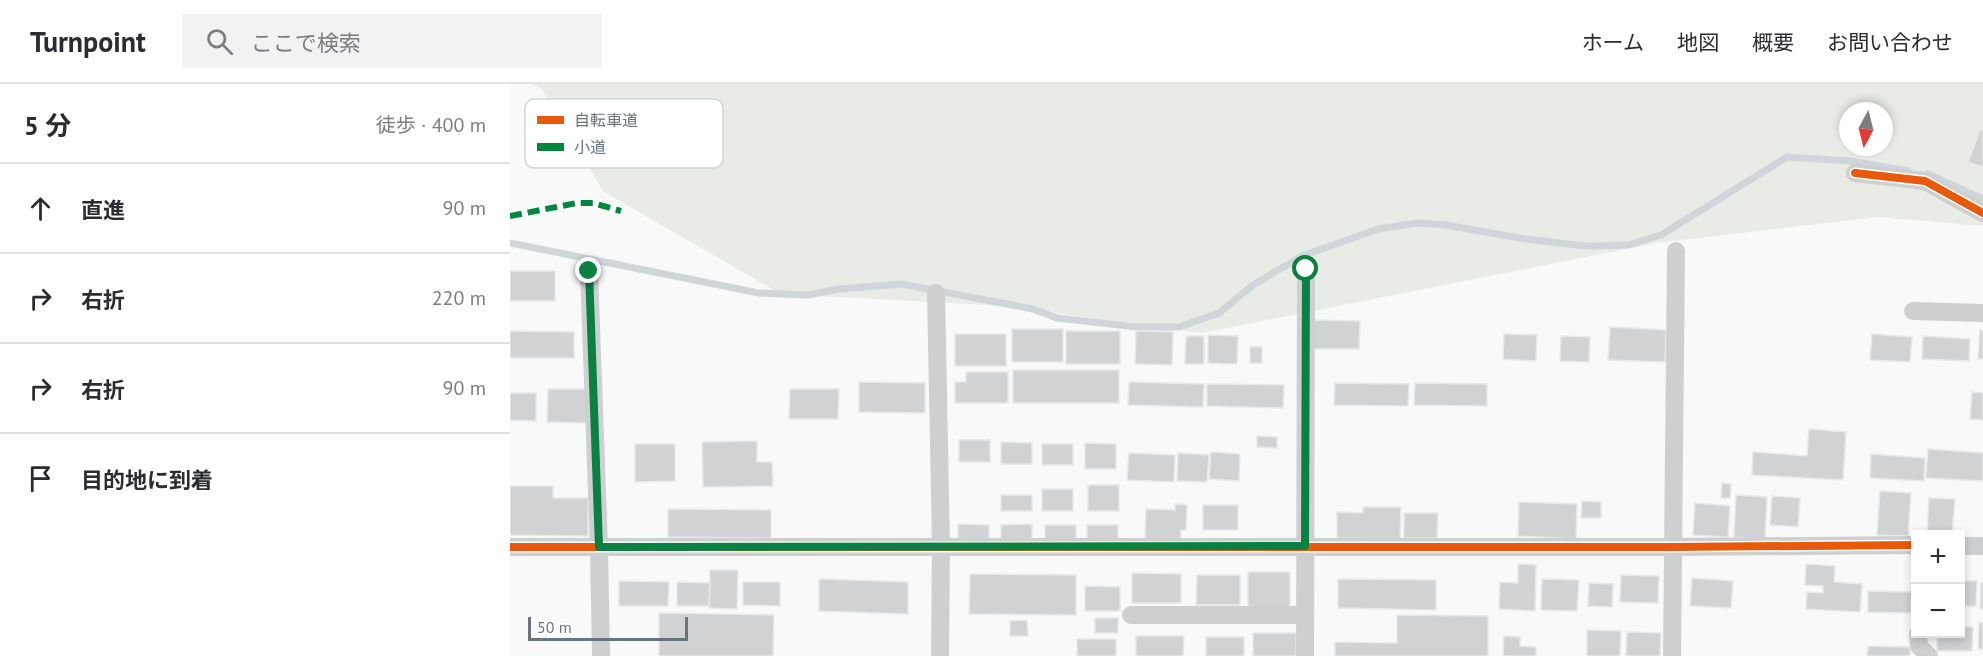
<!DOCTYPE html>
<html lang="ja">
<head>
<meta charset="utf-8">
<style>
	:root { --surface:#fff; --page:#f2f2f3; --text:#2b2b33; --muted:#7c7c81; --line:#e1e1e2 }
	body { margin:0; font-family:"PT Sans","Noto Sans JP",sans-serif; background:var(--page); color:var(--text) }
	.controls { position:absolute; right:18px; bottom:18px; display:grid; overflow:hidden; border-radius:0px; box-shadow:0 3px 9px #0003 }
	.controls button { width:54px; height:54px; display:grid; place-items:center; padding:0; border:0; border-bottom:2px solid var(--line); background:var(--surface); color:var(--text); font:30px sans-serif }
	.compass { position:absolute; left:1329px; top:18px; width:54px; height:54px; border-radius:50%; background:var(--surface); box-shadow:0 3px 9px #0003; rotate:187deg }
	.scale { position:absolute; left:18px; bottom:15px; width:160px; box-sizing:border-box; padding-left:6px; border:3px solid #657683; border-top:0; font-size:16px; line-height:21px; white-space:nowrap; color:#657683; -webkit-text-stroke:4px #fff; paint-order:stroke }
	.stop { position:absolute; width:18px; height:18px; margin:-14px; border:4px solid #0b8043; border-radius:50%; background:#fff }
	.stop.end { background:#0b8043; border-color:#fff; box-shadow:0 2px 6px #0008 }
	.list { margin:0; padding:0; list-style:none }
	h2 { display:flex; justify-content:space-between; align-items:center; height:78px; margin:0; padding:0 24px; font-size:26px }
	h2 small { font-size:20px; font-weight:400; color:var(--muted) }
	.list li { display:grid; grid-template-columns:39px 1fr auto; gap:18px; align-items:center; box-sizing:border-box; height:90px; padding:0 24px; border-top:2px solid var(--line) }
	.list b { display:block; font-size:22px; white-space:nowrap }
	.list em { font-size:20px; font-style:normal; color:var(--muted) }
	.icon { flex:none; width:33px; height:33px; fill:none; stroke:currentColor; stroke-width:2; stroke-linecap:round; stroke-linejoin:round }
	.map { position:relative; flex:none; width:1473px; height:572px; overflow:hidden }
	header { display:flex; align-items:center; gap:36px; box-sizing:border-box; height:84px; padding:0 30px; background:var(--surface); border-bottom:2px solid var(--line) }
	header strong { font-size:28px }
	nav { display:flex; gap:33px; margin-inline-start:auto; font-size:21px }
	.search { width:420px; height:54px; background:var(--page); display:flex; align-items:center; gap:15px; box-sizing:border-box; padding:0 21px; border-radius:0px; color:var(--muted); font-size:22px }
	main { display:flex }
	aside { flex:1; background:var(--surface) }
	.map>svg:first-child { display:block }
</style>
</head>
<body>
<header>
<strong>Turnpoint</strong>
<div class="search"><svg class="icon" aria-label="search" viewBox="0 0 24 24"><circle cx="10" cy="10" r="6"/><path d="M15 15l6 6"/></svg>ここで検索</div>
<nav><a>ホーム</a><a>地図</a><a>概要</a><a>お問い合わせ</a></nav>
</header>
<main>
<aside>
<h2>5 分<small>徒歩 · 400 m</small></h2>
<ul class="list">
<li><svg class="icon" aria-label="ahead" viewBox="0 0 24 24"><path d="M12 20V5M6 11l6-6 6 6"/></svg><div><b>直進</b></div><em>90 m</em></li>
<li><svg class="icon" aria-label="right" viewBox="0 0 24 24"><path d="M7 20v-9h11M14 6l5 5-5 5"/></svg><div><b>右折</b></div><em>220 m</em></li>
<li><svg class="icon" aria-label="right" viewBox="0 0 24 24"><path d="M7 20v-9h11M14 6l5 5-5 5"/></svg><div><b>右折</b></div><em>90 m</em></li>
<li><svg class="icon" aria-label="arrive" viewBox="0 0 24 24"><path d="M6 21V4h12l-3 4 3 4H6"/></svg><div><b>目的地に到着</b></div></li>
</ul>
</aside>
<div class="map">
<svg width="1473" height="572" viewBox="0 0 1473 572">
	<rect width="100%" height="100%" fill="#f9f9f9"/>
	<path fill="#e8ebe6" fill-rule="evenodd" d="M20 0H1473V142L1368 133 1147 159 691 249 496 222 271 210 94 108 31 4ZM1338 27H1374V63H1338Z"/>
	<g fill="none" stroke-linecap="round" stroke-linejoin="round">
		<path stroke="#ced6d9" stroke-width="7" d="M1418 90 1473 115
			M0 159 249 209 298 211 329 205 392 200 523 225 547 234 627 243H669L709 229 743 201 792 172 868 145 907 139 936 141 1015 155 1075 162 1118 161 1151 151 1277 73 1341 77 1398 87"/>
	</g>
	<path fill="#d0d2d3" stroke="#e8e8e8" stroke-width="1.5" d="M1470 46 1473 47V83L1458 78Z
		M0 187H45V217H0Z
		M803 236 850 237 849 265H803Z
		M1100 243 1156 246 1155 278 1098 276Z
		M502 245H553V278H502Z
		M1470 246H1473V275H1468Z
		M0 247 64 248V274H0Z
		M556 247H610V280H556Z
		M626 247 663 248 662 281 625 280Z
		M445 250H496V282H445Z
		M994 250 1027 251 1026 277 993 275Z
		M1362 250 1402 253 1400 278 1360 276Z
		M698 251 728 252 727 280 698 279Z
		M676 252H694V280H675Z
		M1051 252 1080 253 1079 278 1050 277Z
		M1413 252 1460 255 1459 277 1412 275Z
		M740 263H752V279H740Z
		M503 286H609V319H503Z
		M456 288H498V319H445V298H456Z
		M349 298 415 299V329L349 328Z
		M619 298 694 300 693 323 618 321Z
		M825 299 899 300 898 322 824 321Z
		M905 299 977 300V322L904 321Z
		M697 300 774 301 773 324 697 322Z
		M38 305H77V339L37 338Z
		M280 305H329L328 335H279Z
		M1462 308 1473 309V336L1460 335Z
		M0 309H26V337L0 336Z
		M1299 345 1336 348 1333 396 1242 391 1243 368 1297 372Z
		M747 352 767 353V364L747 363Z
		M449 356H480V378H449Z
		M247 357V378H262L263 402 193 403 192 358Z
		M491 358 522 359V380H491Z
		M575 359 606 360V385H575Z
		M125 360H165V397L125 398Z
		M532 360H563V381H532Z
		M1418 365 1473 369V397L1416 394Z
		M701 368 730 370 729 397 699 395Z
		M619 369 665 371 664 398 617 396Z
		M668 369 699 371 697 398 667 397Z
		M1361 370 1415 374 1414 397 1360 394Z
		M1212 399 1221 400 1220 414H1211Z
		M578 401H609V427H578Z
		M0 402H43V414H78V452L0 451Z
		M532 405H563V427H532Z
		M1370 407 1401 409 1398 452 1367 451Z
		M491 411H522V427H491Z
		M1226 411 1257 413 1255 455 1224 453Z
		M1262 412 1290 414 1288 443 1260 441Z
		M1419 414 1445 415 1442 450H1417Z
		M1072 417 1091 418V434H1071Z
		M1009 418 1067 420 1066 455 1008 452Z
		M1185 419 1220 422 1218 453 1183 451Z
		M665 420 677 421 676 446H671L670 457 635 455 636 425 665 426Z
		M693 421H728V446H693Z
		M853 423H891L890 455 827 454V428L853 429Z
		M158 425 261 426V454L158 453Z
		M894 429H928L927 454H894Z
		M448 440 479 441V457H448Z
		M522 440V457L491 456V441Z
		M535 441H566V457H535Z
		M577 441H608V457H577Z
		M1008 480 1026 481 1025 527 989 525 990 498 1008 499Z
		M1296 480 1325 482 1324 498 1352 500 1350 528 1296 525 1297 508 1313 509V502L1295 501Z
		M200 486H228L227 525 199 524Z
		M738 488H780V523H738Z
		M622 489 671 490V519H622Z
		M460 490 566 491V531L459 530Z
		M687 491H730V521H686Z
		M1111 491 1149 492 1148 519 1110 518Z
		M1182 494 1223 497 1221 524 1180 522Z
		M309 495 398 498V530L309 527Z
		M828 495 926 496V526L828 524Z
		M1032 495 1069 496 1067 527 1031 526Z
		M109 497 159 498 158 522H109Z
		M1450 497H1467L1466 522H1450Z
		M167 498 200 499 199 522H167Z
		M233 498H270V522L233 521Z
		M1079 499 1103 500 1102 523 1078 522Z
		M1471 499H1473V525H1470Z
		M575 502 610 503V527H575Z
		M1358 507 1402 508 1401 529 1358 528Z
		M149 529 264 531 263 572H149Z
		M887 531 978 532V572H825V558L887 559Z
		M585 534H608V549H585Z
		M517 536 518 552H500V537Z
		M1469 539H1473V565H1468Z
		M1450 543H1463L1462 567H1427V550H1450Z
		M1077 546 1111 547 1110 572H1077Z
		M1117 548 1151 549 1150 572H1116Z
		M743 549H786V572H743Z
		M626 552H674L673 572H626Z
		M994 552 1010 553V562L1026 563V572H993Z
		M696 553H734V572H696Z
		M567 555H606V572H567Z
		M1358 562 1400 563V572H1357Z"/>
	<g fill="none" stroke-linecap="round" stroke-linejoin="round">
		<path stroke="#cecfd0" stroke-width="18" d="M1345 89 1415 97 1473 129
			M79 187 89 463 91 572
			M426 209 431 462 430 572
			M1403 227 1473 229
			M1450 462H1473
			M0 463H1164L1406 461
			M621 531H795
			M1408 550 1409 562 1419 572
			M795 572 796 185
			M1162 572 1166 167"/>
		<path stroke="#00873e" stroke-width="6" stroke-dasharray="12 6" stroke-linecap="butt" d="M0 132 67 119H83L111 127"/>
		<defs>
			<path id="cycleway" d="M1345 89 1415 97 1473 129
				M0 463H1164L1406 461"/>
		</defs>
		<use href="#cycleway" stroke="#fff" stroke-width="11"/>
		<use href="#cycleway" stroke="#e8590c" stroke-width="8"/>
	</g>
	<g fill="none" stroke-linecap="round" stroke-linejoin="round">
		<path stroke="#0b8043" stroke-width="8" d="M79 187 89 463 795 462 796 185"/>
	</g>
	<rect x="15" y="15" width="198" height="69" rx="9" fill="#fff" stroke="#d1d6da" stroke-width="1.5"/>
	<rect x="27" y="32" width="27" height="8" fill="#e8590c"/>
	<rect x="27" y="59" width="27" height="8" fill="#00873e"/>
	<g font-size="16" fill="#657683">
		<text x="64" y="42">自転車道</text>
		<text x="64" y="69">小道</text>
	</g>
</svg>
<div class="controls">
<button>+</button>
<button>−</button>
</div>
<svg class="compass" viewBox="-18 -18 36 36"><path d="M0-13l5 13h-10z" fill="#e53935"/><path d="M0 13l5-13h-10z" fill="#7c7c81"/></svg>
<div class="scale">50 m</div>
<div class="stop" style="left:796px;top:185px"></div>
<div class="stop end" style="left:79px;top:187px"></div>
</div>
</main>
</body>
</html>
